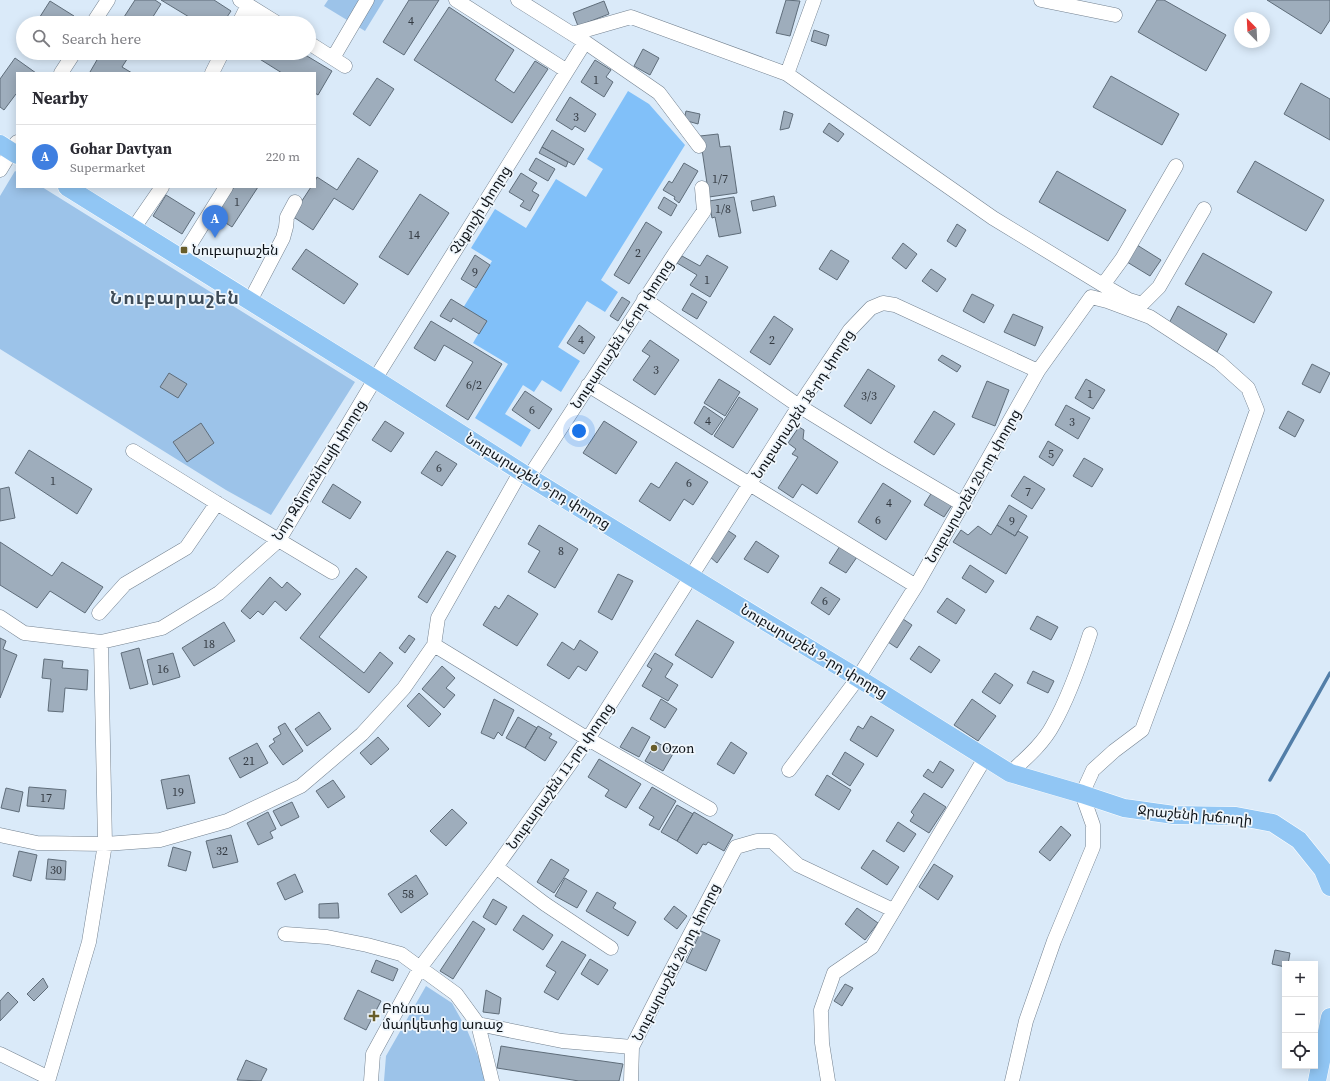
<!DOCTYPE html>
<html lang="en">
<head>
<meta charset="utf-8">
<style>
	:root { --surface:#fff; --page:#f2f2f3; --text:#2b2b33; --muted:#7c7c81; --line:#e1e1e2; --accent:#2563eb }
	body { margin:0; font-family:"Source Serif 4","Noto Sans Armenian",serif; background:var(--page); color:var(--text) }
	.controls { position:absolute; right:12px; bottom:12px; display:grid; overflow:hidden; border-radius:0px; box-shadow:0 2px 10px #0003 }
	.controls button { width:36px; height:36px; display:grid; place-items:center; padding:0; border:0; border-bottom:1px solid var(--line); background:var(--surface); color:var(--text); font:20px sans-serif }
	.compass { position:absolute; left:1234px; top:12px; width:36px; height:36px; border-radius:50%; background:var(--surface); box-shadow:0 2px 10px #0003; rotate:336deg }
	.you { position:absolute; left:579px; top:431px; width:14px; height:14px; margin:-10px; border:3px solid #fff; border-radius:50%; background:#1a73e8; box-shadow:0 0 0 6px #1a73e833 }
	.badge { display:grid; place-items:center; width:26px; height:26px; border-radius:50%; background:var(--accent); color:#fff; font-size:13px; font-weight:700 }
	.pin { position:absolute; translate:-50% -33px; filter:drop-shadow(0 1px 2px #0008) }
	.pin::after { content:''; position:absolute; top:21px; width:14px; height:12px; background:inherit; clip-path:polygon(0 0,100% 0,50% 100%) }
	.list { margin:0; padding:0; list-style:none }
	h2 { display:flex; justify-content:space-between; align-items:center; height:52px; margin:0; padding:0 16px; font-size:17px }
	h2 small { font-size:13px; font-weight:400; color:var(--muted) }
	.list li { display:grid; grid-template-columns:26px 1fr auto; gap:12px; align-items:center; box-sizing:border-box; height:64px; padding:0 16px; border-top:1px solid var(--line) }
	.list b { display:block; font-size:15px; white-space:nowrap }
	.list p { margin:0; font-size:13px; white-space:nowrap; color:var(--muted) }
	.list em { font-size:13px; font-style:normal; color:var(--muted) }
	.icon { flex:none; width:22px; height:22px; fill:none; stroke:currentColor; stroke-width:2; stroke-linecap:round; stroke-linejoin:round }
	.map { position:relative; flex:none; width:1330px; height:1081px; overflow:hidden }
	.search { position:absolute; background:var(--surface); box-shadow:0 2px 10px #0003; left:16px; top:16px; width:300px; height:44px; display:flex; align-items:center; gap:10px; box-sizing:border-box; padding:0 14px; border-radius:22px; color:var(--muted); font-size:15px }
	.panel { position:absolute; background:var(--surface); box-shadow:0 2px 10px #0003; left:16px; top:72px; width:300px; height:116px; border-radius:0px }
	.map>svg:first-child { display:block }
</style>
</head>
<body>
<div class="map">
<svg width="1330" height="1081" viewBox="0 0 1330 1081">
	<rect width="100%" height="100%" fill="#daeaf9"/>
	<path fill="#9cc3e9" d="M328 0H384L365 31 324 6Z
		M15 171 17 172V187H42L355 382 271 515 226 490 0 349V196Z
		M426 986 452 1003 467 1030 484 1070V1081H384L386 1056Z"/>
	<path fill="#81c0f9" d="M628 91 649 104 685 145 601 280 618 292 605 312 587 301 558 347 580 361 561 392 542 380 534 392 523 385 505 414 531 430 521 447 475 418 508 364 473 343 486 321 463 308 492 261 471 248 495 209 526 228 556 179 586 197 603 169 587 159Z"/>
	<g fill="none" stroke-linecap="round" stroke-linejoin="round">
		<path stroke="#527ea8" stroke-width="3.5" d="M1270 780 1330 673"/>
	</g>
	<path fill="#9eadbc" stroke="#5f6d7a" d="M135 0H155L161 4 149 23H134L124 17Z
		M161 0H214L231 11 223 23H199Z
		M409 0H439L404 55 383 42Z
		M786 0 800 1 790 36 776 33Z
		M1157 0H1164L1226 35 1206 71 1138 32Z
		M1267 0H1330V20L1321 34Z
		M50 1 74 16 69 23H36Z
		M604 1 609 14 578 26 573 13Z
		M449 7 514 50 495 80 514 93 535 61 548 69 512 123 414 60Z
		M814 30 829 35 826 46 811 41Z
		M643 49 659 58 650 75 634 66Z
		M101 53H131L122 67 132 73H92L90 72Z
		M250 53H302L332 71 318 95 315 93V73H282Z
		M15 58 36 73H17V95L16 94 4 110 0 107V79Z
		M595 60 611 70 606 77 613 82 604 97 581 82Z
		M1111 76 1179 114 1162 145 1093 107Z
		M377 78 394 89 370 126 353 114Z
		M1301 83 1330 99V140L1284 114Z
		M570 97 596 114 585 132 575 126 572 130 556 120Z
		M686 111 700 114 698 124 684 120Z
		M784 111 793 114 789 128 780 130Z
		M829 123 844 134 838 142 823 132Z
		M552 130 584 149 574 165 542 147Z
		M718 134 720 147 730 146 737 193 709 197 700 136Z
		M542 147 568 162 566 167 539 153Z
		M358 158 378 171 353 210 334 198 313 230 292 216 311 187H315V181L317 177 337 190Z
		M536 158 555 169 548 181 529 170Z
		M1255 161 1324 200 1306 231 1237 192Z
		M684 163 698 171 679 203 674 199 675 197 663 190 669 181 672 183Z
		M1057 171 1126 210 1108 241 1039 202Z
		M521 173 537 183 532 191 539 195 530 211 520 206 524 201 509 192Z
		M234 187H258L232 227 215 216Z
		M420 194 449 213 408 275 379 257Z
		M166 195 195 213 182 234 153 216Z
		M774 196 776 206 753 211 751 201Z
		M664 197 677 205 671 216 658 208Z
		M734 197 741 233 719 237 715 217 712 218 709 201Z
		M646 222 662 232 629 284 614 275Z
		M957 224 966 230 956 247 947 241Z
		M903 243 917 254 906 269 892 258Z
		M1137 245 1161 260 1150 276 1127 262Z
		M306 249 358 284 344 304 292 269Z
		M831 250 849 261 837 280 819 269Z
		M1203 253 1272 292 1254 323 1185 284Z
		M475 255 490 265 476 288 461 279Z
		M707 255 728 267 710 297 690 285 697 275 677 263 682 256 700 266Z
		M931 269 946 279 937 292 922 281Z
		M692 293 707 302 697 319 682 310Z
		M972 294 994 305 984 323 963 311Z
		M622 297 630 302 618 321 610 316Z
		M451 299 487 321 479 334 453 318 451 322 440 316Z
		M1178 306 1227 334 1217 352 1168 325Z
		M1013 314 1043 327 1035 346 1004 332Z
		M774 316 793 329 770 365 750 352Z
		M431 321 502 364 468 420 446 406 473 362 444 345 435 361 414 348Z
		M579 325 595 337 584 354 567 343Z
		M650 340 679 360 655 395 633 380 650 356 642 351Z
		M942 355 961 366 957 372 938 360Z
		M1312 364 1330 373 1320 393 1302 384Z
		M868 369 895 386 871 424 844 406Z
		M169 373 187 384 178 398 160 387Z
		M719 379 740 392 725 416 704 403Z
		M1086 379 1105 390 1093 409 1075 398Z
		M987 381 1009 390 995 426 972 417Z
		M525 391 552 409 539 429 512 410Z
		M739 397 758 409 733 448 714 436Z
		M1066 405 1090 418 1078 439 1055 425Z
		M704 406 723 419 712 435 694 423Z
		M934 411 955 424 934 455 914 442Z
		M1288 411 1304 420 1295 437 1279 428Z
		M385 421 404 433 391 452 372 440Z
		M604 421 637 442 616 474 583 453Z
		M201 423 214 443 187 462 173 442Z
		M799 427 804 430 803 439 838 462 817 494 802 484 793 498 778 488 798 457 792 454 796 449 788 443Z
		M1048 441 1063 450 1053 466 1039 457Z
		M29 450 92 489 77 514 15 473Z
		M436 451 457 464 442 486 421 473Z
		M1084 458 1103 469 1092 487 1073 476Z
		M676 462 708 482 693 505 684 499 670 521 639 501 651 483 659 488Z
		M1024 476 1045 489 1032 509 1011 496Z
		M883 483 911 501 886 540 858 522Z
		M333 484 361 502 350 519 322 502Z
		M9 487 15 518 0 521V489Z
		M932 492 952 505 944 517 924 505Z
		M1009 505 1027 516 1015 536 997 525Z
		M539 525 578 549 555 588 528 572 540 551 528 544Z
		M997 525 1015 536 1018 531 1028 537 1006 574 953 542 961 530 968 535 978 526 991 535Z
		M727 530 736 536 717 563 709 556Z
		M756 541 779 556 768 573 744 559Z
		M0 542 52 576 62 562 103 587 85 613 50 591 37 608 0 585Z
		M840 546 857 557 846 573 829 563Z
		M447 551 456 556 427 603 418 597Z
		M970 565 994 581 986 593 962 578Z
		M356 568 367 577 319 637 364 673 380 652 393 663 369 693 300 638Z
		M618 574 633 581 612 620 598 612Z
		M270 577 282 588 287 582 301 594 286 611 275 601 263 615 258 611 250 619 241 611Z
		M821 587 840 599 829 615 811 603Z
		M508 595 538 614 517 646 483 625 495 606 499 609Z
		M947 598 965 610 956 624 937 612Z
		M1037 616 1058 627 1051 640 1030 629Z
		M903 619 912 625 897 648 888 642Z
		M697 620 734 642 712 678 675 655Z
		M224 622 235 641 194 666 182 648Z
		M409 635 415 639 405 653 399 648Z
		M0 638 6 641 3 649 17 655 0 698Z
		M580 640 598 652 586 671 578 666 569 679 547 665 562 642 574 650Z
		M919 646 940 660 931 673 910 659Z
		M139 648 148 684 130 689 121 653Z
		M173 653 180 677 153 685 147 660Z
		M655 653 673 664 665 677 678 685 668 701 642 686 652 669 647 666Z
		M44 659 63 661 62 668 88 670 87 690 65 688 63 712 48 711 51 679 42 678Z
		M442 666 455 678 446 688 455 695 444 708 422 689Z
		M1033 671 1054 681 1048 693 1027 683Z
		M995 673 1013 685 1000 704 982 692Z
		M419 693 441 714 429 727 407 706Z
		M494 699 514 710 502 736 498 732 494 739 481 733Z
		M661 699 677 709 665 728 650 719Z
		M972 699 996 716 978 741 954 725Z
		M319 712 331 729 307 746 295 729Z
		M871 716 894 730 877 757 850 740 858 726 863 729Z
		M518 717 537 728 525 748 506 738Z
		M285 723 303 751 283 765 269 746 275 742 273 739 281 734 278 727Z
		M538 726 552 734 549 738 557 742 545 761 525 748Z
		M632 727 650 737 639 757 620 747Z
		M378 737 389 749 371 765 360 753Z
		M656 742 674 752 663 771 645 761Z
		M731 742 747 753 734 774 717 764Z
		M257 743 268 763 240 778 229 758Z
		M845 752 864 764 850 786 832 774Z
		M599 759 641 784 626 808 605 796 609 790 588 777Z
		M940 761 954 770 942 788 923 776 928 769 933 773Z
		M189 775 195 803 167 809 161 780Z
		M827 775 851 790 839 810 815 795Z
		M333 780 345 797 328 808 316 791Z
		M29 787 66 790 64 809 27 806Z
		M652 787 676 801 659 830 649 825 654 817 639 808Z
		M6 788 23 792 19 812 1 808Z
		M924 793 946 807 929 833 910 821 914 815 911 812Z
		M292 802 299 817 281 826 273 811Z
		M677 805 693 814 677 841 661 832Z
		M452 809 467 823 446 846 430 831Z
		M268 812 276 829 270 832 273 838 258 845 247 823Z
		M694 812 733 835 724 851 708 842 706 845 703 844 697 854 677 841Z
		M898 822 916 834 904 852 886 841Z
		M1061 826 1071 835 1050 861 1039 852Z
		M231 835 238 862 213 868 206 841Z
		M173 847 191 852 186 871 168 866Z
		M873 850 899 867 887 885 861 868Z
		M19 851 37 855 31 881 13 876Z
		M48 859 66 861 65 880 46 879Z
		M551 859 569 870 554 893 537 882Z
		M934 864 953 876 938 900 919 887Z
		M295 874 303 892 285 900 277 883Z
		M416 875 428 894 401 913 388 894Z
		M565 878 587 891 577 908 555 896Z
		M597 892 616 903 613 908 636 922 628 936 586 911Z
		M493 899 507 907 496 925 483 917Z
		M338 903 339 918H319V904Z
		M674 906 687 916 677 929 664 919Z
		M857 908 878 923 865 940 845 924Z
		M523 915 553 935 543 950 513 930Z
		M473 921 485 929 453 979 440 971Z
		M701 931 720 940 706 971 686 962Z
		M562 941 586 955 558 1000 544 992 556 972 546 966Z
		M1275 950 1290 953 1288 964H1285V967L1272 964Z
		M590 959 608 970 598 985 581 974Z
		M376 960 398 969 393 981 371 972Z
		M43 978 48 987 34 1001 27 994Z
		M845 984 853 988 842 1006 834 1001Z
		M358 990 381 1001 366 1030 344 1019Z
		M486 990 501 998 499 1014 483 1012Z
		M8 992 18 1002 0 1021V1001Z
		M501 1046 519 1049 623 1064 619 1081H579L497 1068Z
		M246 1060 267 1069 261 1081 237 1080Z"/>
	<g fill="none" stroke-linecap="round" stroke-linejoin="round">
		<defs>
			<path id="minor" d="M240 0 277 23
				M456 0 567 71
				M518 0 585 42 659 93 699 146
				M1041 0 1115 15
				M93 23 108 0
				M239 23 248 5
				M572 34 631 17 787 74 993 218 1103 285 1129 300 1142 304 1159 287 1204 209
				M309 43 345 66
				M333 58 367 0
				M61 73 74 53
				M212 73 222 53
				M787 74 814 0
				M0 170 17 142
				M133 229 162 187
				M181 259 226 187
				M1103 285 1122 259 1176 166
				M644 299 799 406 882 457 962 504
				M250 301 283 238 286 227 287 217 295 202
				M588 385 916 586
				M133 451 220 505 332 572
				M529 477 675 253 704 211 702 188
				M99 613 125 584 186 548 217 503
				M0 617 24 633 101 642 162 628 219 593 279 540 375 379 585 42
				M434 645 588 739 710 809
				M789 770 858 678 916 586 1038 371 1091 297 1107 301 1150 317 1219 362 1248 388 1257 410 1182 622 1142 730 1114 751 1093 770 1082 794 1093 825V847L1054 941 1026 1021 1012 1081
				M1010 773C1025 759 1043 744 1053 725 1069 697 1080 665 1090 634
				M0 835 37 843 105 844 160 840 227 821 301 786 362 734 404 688 434 645 438 618 521 471
				M496 867 545 904 611 948
				M285 934 327 937 367 945 401 954 456 994 478 1024 492 1081
				M478 1024 562 1041 632 1047
				M0 1054 49 1078
				M48 1081 89 942 105 844 101 642
				M371 1081 373 1054 420 968 496 867 588 739 799 406 850 330 871 308 883 303 895 305 1038 371
				M631 1081 632 1047 662 988 736 847 757 841H772L798 865 893 910
				M828 1081 822 1043 821 1010 834 973 872 947 985 758"/>
			<path id="major" d="M0 144 17 155
				M67 187 375 379 529 477 690 576 858 678 1010 773 1082 794 1124 808 1174 815 1236 816 1273 823 1299 840 1323 870 1330 887
				M1317 1081 1330 1017"/>
		</defs>
		<use href="#minor" stroke="#748290" stroke-width="15"/>
		<use href="#major" stroke="#fff" stroke-width="19"/>
		<use href="#minor" stroke="#fff" stroke-width="14"/>
		<use href="#major" stroke="#91c6f4" stroke-width="18"/>
	</g>
	<g fill="#685d2a" stroke="#eff6fc" stroke-width="1.5">
		<rect x="180" y="246" width="8" height="8" rx="2"/>
		<circle cx="654" cy="748" r="4"/>
		<path d="M372 1010h4v4h4v4h-4v4h-4v-4h-4v-4h4z"/>
	</g>
	<g text-anchor="middle" stroke-width="3.5" stroke-linejoin="round" paint-order="stroke">
		<g font-size="12" fill="#333a42">
			<text x="411" y="25">4</text>
			<text x="596" y="84">1</text>
			<text x="576" y="121">3</text>
			<text x="720" y="183">1/7</text>
			<text x="237" y="206">1</text>
			<text x="723" y="213">1/8</text>
			<text x="414" y="239">14</text>
			<text x="638" y="257">2</text>
			<text x="475" y="276">9</text>
			<text x="707" y="284">1</text>
			<text x="581" y="344">4</text>
			<text x="772" y="344">2</text>
			<text x="656" y="374">3</text>
			<text x="474" y="389">6/2</text>
			<text x="1090" y="398">1</text>
			<text x="869" y="400">3/3</text>
			<text x="532" y="414">6</text>
			<text x="708" y="425">4</text>
			<text x="1072" y="426">3</text>
			<text x="1051" y="458">5</text>
			<text x="439" y="472">6</text>
			<text x="53" y="485">1</text>
			<text x="689" y="487">6</text>
			<text x="1028" y="496">7</text>
			<text x="889" y="507">4</text>
			<text x="878" y="524">6</text>
			<text x="1012" y="525">9</text>
			<text x="561" y="555">8</text>
			<text x="825" y="605">6</text>
			<text x="209" y="648">18</text>
			<text x="163" y="673">16</text>
			<text x="249" y="765">21</text>
			<text x="178" y="796">19</text>
			<text x="46" y="802">17</text>
			<text x="222" y="855">32</text>
			<text x="56" y="874">30</text>
			<text x="408" y="898">58</text>
		</g>
		<g font-size="14" fill="#0f1419" stroke="#eff6fc">
			<text transform="translate(480 210) rotate(-58)" y="5">Չնքուշի փողոց</text>
			<text transform="translate(622 334) rotate(-57)" y="5">Նուբարաշեն 16-րդ փողոց</text>
			<text transform="translate(803 404) rotate(-57)" y="5">Նուբարաշեն 18-րդ փողոց</text>
			<text transform="translate(319 470) rotate(-58)" y="5">Նոր Զմյուռնիայի փողոց</text>
			<text transform="translate(538 481) rotate(32)" y="5">Նուբարաշեն 9-րդ փողոց</text>
			<text transform="translate(973 486) rotate(-60)" y="5">Նուբարաշեն 20-րդ փողոց</text>
			<text transform="translate(814 651) rotate(31)" y="5">Նուբարաշեն 9-րդ փողոց</text>
			<text transform="translate(560 776) rotate(-55)" y="5">Նուբարաշեն 11-րդ փողոց</text>
			<text transform="translate(1195 815) rotate(5)" y="5">Ջրաշենի խճուղի</text>
			<text transform="translate(676 962) rotate(-63)" y="5">Նուբարաշեն 20-րդ փողոց</text>
		</g>
		<g font-size="14" fill="#0f1419" stroke="#eff6fc" text-anchor="start">
			<text x="192" y="255">Նուբարաշեն</text>
			<text x="662" y="753">Ozon</text>
			<text x="382" y="1013">Բոնուս<tspan x="382" dy="16">մարկետից առաջ</tspan></text>
		</g>
		<g font-size="18" font-weight="bold" letter-spacing="1" fill="#3e4b57" stroke="#eff6fc">
			<text x="175" y="304">Նուբարաշեն</text>
		</g>
	</g>
</svg>
<div class="controls">
<button>+</button>
<button>−</button>
<button><svg class="icon" aria-label="locate" viewBox="0 0 24 24"><circle cx="12" cy="12" r="6"/><path d="M12 2v4M12 18v4M2 12h4M18 12h4"/></svg></button>
</div>
<svg class="compass" viewBox="-18 -18 36 36"><path d="M0-13l5 13h-10z" fill="#e53935"/><path d="M0 13l5-13h-10z" fill="#7c7c81"/></svg>
<div class="you"></div>
<div class="pin badge" style="left:215px;top:238px;background:#3f7fe0">A</div>
<div class="search"><svg class="icon" aria-label="search" viewBox="0 0 24 24"><circle cx="10" cy="10" r="6"/><path d="M15 15l6 6"/></svg>Search here</div>
<section class="panel">
<h2>Nearby<small></small></h2>
<ul class="list">
<li><span class="badge" style="background:#3f7fe0">A</span><div><b>Gohar Davtyan</b><p>Supermarket</p></div><em>220 m</em></li>
</ul>
</section>
</div>
</body>
</html>
